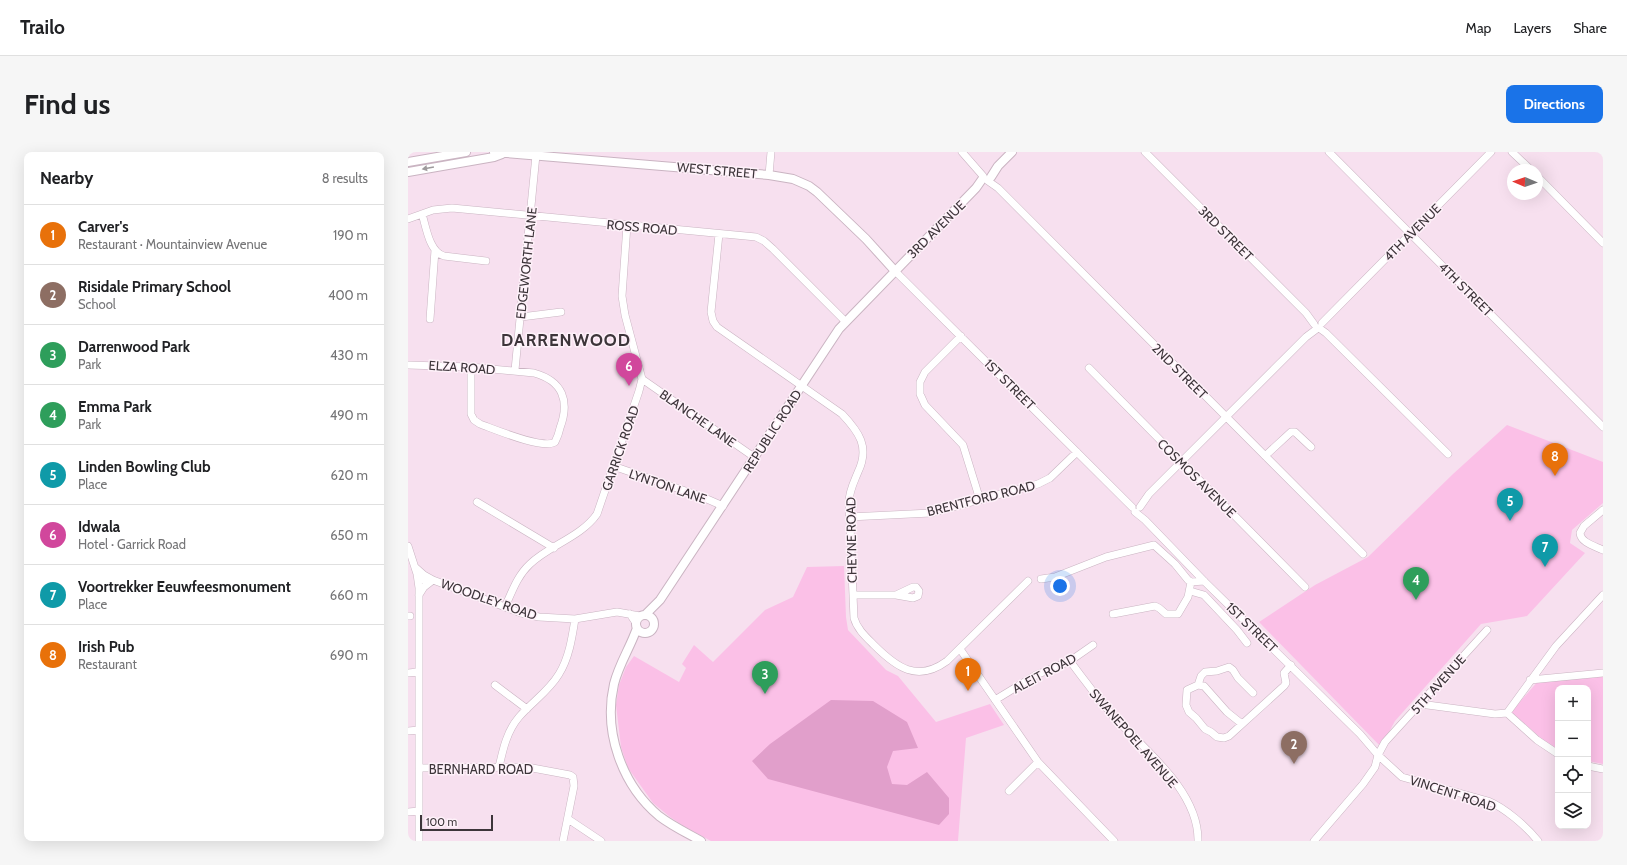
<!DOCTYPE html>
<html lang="en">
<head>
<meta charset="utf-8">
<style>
	:root { --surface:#fff; --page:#f6f6f6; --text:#202124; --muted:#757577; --line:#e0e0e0; --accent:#1a73e8 }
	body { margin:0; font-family:Cabin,sans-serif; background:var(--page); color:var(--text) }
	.controls { position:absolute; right:12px; bottom:12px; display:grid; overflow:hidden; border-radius:8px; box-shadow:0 4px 16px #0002 }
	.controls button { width:36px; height:36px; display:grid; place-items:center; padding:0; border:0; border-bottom:1px solid var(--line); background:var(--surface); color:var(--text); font:20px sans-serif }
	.compass { position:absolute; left:1099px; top:12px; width:36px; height:36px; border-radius:50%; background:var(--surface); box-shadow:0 4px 16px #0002; rotate:272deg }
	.scale { position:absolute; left:12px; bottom:10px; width:73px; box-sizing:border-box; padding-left:4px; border:2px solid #3d353a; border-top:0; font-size:11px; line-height:14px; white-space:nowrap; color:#3d353a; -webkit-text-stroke:3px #fef1f9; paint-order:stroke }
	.you { position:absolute; left:652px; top:434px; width:14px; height:14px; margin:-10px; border:3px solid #fff; border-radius:50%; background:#1a73e8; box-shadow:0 0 0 6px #1a73e833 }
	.badge { display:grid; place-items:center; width:26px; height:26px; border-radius:50%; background:var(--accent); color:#fff; font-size:13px; font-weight:700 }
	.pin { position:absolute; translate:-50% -33px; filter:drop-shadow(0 1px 2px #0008) }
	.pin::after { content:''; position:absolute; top:21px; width:14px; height:12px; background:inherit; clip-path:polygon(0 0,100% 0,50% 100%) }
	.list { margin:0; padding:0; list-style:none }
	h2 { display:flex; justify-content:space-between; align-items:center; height:52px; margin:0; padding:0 16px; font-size:17px }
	h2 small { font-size:13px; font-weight:400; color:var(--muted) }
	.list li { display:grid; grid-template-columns:26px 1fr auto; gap:12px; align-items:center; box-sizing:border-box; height:60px; padding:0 16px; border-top:1px solid var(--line) }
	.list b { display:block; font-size:15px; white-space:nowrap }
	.list p { margin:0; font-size:13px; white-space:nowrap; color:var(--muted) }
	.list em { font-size:13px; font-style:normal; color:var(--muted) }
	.icon { flex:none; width:22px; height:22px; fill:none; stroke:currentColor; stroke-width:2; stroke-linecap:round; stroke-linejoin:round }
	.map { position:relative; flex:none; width:1195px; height:689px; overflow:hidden; border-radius:8px }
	header { display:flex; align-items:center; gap:24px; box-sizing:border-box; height:56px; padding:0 20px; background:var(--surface); border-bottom:1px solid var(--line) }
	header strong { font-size:19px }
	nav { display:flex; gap:22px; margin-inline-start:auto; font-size:14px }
	.intro { display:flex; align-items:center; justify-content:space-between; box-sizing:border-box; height:96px; padding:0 24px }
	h1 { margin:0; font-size:28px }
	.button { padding:10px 18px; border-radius:8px; background:var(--accent); color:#fff; font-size:14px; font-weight:700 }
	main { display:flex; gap:24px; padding:0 24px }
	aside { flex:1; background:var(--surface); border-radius:8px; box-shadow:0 4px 16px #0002 }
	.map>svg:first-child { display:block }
</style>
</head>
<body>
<header>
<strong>Trailo</strong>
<nav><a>Map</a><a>Layers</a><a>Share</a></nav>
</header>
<div class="intro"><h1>Find us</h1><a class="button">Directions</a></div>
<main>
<aside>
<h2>Nearby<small>8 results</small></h2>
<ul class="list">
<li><span class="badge" style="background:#e8710a">1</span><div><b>Carver's</b><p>Restaurant · Mountainview Avenue</p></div><em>190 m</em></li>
<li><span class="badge" style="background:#8d6e63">2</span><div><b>Risidale Primary School</b><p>School</p></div><em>400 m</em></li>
<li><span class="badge" style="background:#2e9e5b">3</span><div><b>Darrenwood Park</b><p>Park</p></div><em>430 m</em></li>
<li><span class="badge" style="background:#2e9e5b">4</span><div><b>Emma Park</b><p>Park</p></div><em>490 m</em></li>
<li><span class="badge" style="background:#0f9aa8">5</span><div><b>Linden Bowling Club</b><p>Place</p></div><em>620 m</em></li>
<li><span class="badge" style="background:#d1479c">6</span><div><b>Idwala</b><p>Hotel · Garrick Road</p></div><em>650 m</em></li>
<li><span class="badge" style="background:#0f9aa8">7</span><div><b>Voortrekker Eeuwfeesmonument</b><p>Place</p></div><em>660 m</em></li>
<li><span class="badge" style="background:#e8710a">8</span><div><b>Irish Pub</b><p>Restaurant</p></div><em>690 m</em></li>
</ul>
</aside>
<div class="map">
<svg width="1195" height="689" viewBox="0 0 1195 689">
	<rect width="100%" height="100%" fill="#f7e0ef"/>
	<path fill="#fbc0e7" d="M1099 273 1195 310V351L1164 378 1162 391 1177 401 1119 464 1073 472 987 569 973 595 851 470 907 433 960 405 1045 322Z
		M436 414 438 465 440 478 478 518 490 524 528 570 582 552 596 573 558 586 550 689H303L277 675 262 665 245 651 220 616 213 595 208 553 211 533 218 515 226 504 271 530 278 516 274 512 286 493 305 510 357 458 385 445 399 415Z
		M1195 520V612L1180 609V536H1150V601L1103 560 1131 528Z"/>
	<path fill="#e19fcb" d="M423 548 465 549 499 570 510 596 485 599 479 615 484 632 499 633 519 620 541 646V662L531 673 360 627 344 609 362 592Z"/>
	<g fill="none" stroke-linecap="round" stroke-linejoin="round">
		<defs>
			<path id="minor" d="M554 0 575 24
				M737 0 898 161 906 172
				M921 0 1195 275
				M1104 0 1123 18
				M361 23 363 0
				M1129 24 1195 91
				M580 29 590 36 955 402
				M14 62C18 74 21 100 36 104L78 109
				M0 67 25 58 44 56 348 85 356 89 365 97 437 169
				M311 82 303 160 305 169 309 175 434 262C451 280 462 295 450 320 446 330 441 339 441 350L446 466C449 477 458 485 466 493 488 515 509 531 539 509L620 429
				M487 119 724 355
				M113 165 153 160
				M22 167 27 98
				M914 171 1083 0
				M911 176 918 181 1040 302
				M553 184 517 220 512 230V242L517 253 555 293 572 348
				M0 213 63 215 126 221C155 229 162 249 152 276 151 281 149 286 147 290 135 298 86 277 72 272L66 268 63 262V215
				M681 216 897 435
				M107 218 128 3
				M234 227 346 305
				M857 304 883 280H887L903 295
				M205 314 292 344 315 354
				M69 350 146 396
				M732 355 741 342 898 185 910 176
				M1195 358 1176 374 1172 381C1173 391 1187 394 1195 398
				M727 360 737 368 796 429 952 582 970 603 994 625 1080 649C1097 656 1118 674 1130 689
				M441 365 523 361 630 332 642 326 669 300
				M0 394 9 422 11 436V689
				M7 415 16 423 25 428 16 435 11 443
				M633 427 647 425 698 405 746 393 767 412 780 428 783 430 796 429
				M10 428H25L113 461 131 465 167 467 209 460 232 464
				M782 439 796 443 829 478 839 491
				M445 443H488L505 435H508L511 439 510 444 505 446 488 443
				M97 455C104 440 109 424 122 412 142 393 173 385 189 362L231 239 234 227 217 163 214 144 219 73
				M222 462 228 471
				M705 462 747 454 751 456 758 462H770L780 445 783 430
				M0 464H2
				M552 497 630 610 706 689
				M662 509C676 528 690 546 705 564 736 597 791 639 790 689
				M0 521 10 520
				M1122 528 1195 521
				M87 533 119 557
				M790 533 793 524 797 520 809 519 821 515 825 518 830 526 845 541
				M587 548 628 523 662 509 685 493
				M1012 552 1087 562 1099 561 1129 588 1150 602
				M1099 561 1148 494 1195 443
				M834 572 819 560 796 534 790 533 779 538 778 553 781 560 788 566 797 577 803 580 809 585 816 586 821 584 876 534 878 531 876 521 883 513
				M0 579 11 578
				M1180 614 1195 617
				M91 615C95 597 99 579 111 565 124 550 141 539 151 522 161 506 164 486 167 467
				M11 616 119 615 162 623 165 625 166 634 155 689
				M601 639 630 610
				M0 660 11 659
				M160 667 193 689
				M906 689 955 632 967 615 970 603 977 590 1079 478"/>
			<path id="major" d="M86 0 361 23 385 27 401 34 409 40 458 87 487 119
				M0 10 58 0
				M0 20 86 5 94 2
				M583 25 590 14 604 0
				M238 462 252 448 431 177 568 36 575 26
				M228 472a9 9 0 1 1 18 0a9 9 0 1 1-18 0Z
				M229 476C222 496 211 512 206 532 195 580 214 633 251 664 264 674 279 681 293 689"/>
		</defs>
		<use href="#minor" stroke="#cab4c2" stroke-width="8"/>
		<use href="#major" stroke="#cab4c2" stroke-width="10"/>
		<use href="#minor" stroke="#fff" stroke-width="7"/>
		<use href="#major" stroke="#fff" stroke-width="8"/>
	</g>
	<defs><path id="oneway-solid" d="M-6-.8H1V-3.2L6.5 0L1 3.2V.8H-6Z"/></defs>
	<use fill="#9e9a9c" href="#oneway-solid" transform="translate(20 16) rotate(170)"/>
	<g text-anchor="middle" stroke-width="3" stroke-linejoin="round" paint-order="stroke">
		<g font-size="13" fill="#3d353a" stroke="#fef1f9">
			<text transform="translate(309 18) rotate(5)" y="5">WEST STREET</text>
			<text transform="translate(234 75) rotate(5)" y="5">ROSS ROAD</text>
			<text transform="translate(528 77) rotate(-45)" y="5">3RD AVENUE</text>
			<text transform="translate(1004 80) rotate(-45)" y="5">4TH AVENUE</text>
			<text transform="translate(818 81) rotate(45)" y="5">3RD STREET</text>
			<text transform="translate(118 111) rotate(-84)" y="5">EDGEWORTH LANE</text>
			<text transform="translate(1058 137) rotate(45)" y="5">4TH STREET</text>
			<text transform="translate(54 215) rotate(4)" y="5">ELZA ROAD</text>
			<text transform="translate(772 219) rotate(45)" y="5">2ND STREET</text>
			<text transform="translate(602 232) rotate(45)" y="5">1ST STREET</text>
			<text transform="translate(290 266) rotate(35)" y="5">BLANCHE LANE</text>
			<text transform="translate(364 279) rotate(-57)" y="5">REPUBLIC ROAD</text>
			<text transform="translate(212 296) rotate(-71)" y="5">GARRICK ROAD</text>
			<text transform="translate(789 326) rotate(45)" y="5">COSMOS AVENUE</text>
			<text transform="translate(260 334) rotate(19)" y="5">LYNTON LANE</text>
			<text transform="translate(573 346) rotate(-14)" y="5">BRENTFORD ROAD</text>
			<text transform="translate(443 388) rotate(-91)" y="5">CHEYNE ROAD</text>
			<text transform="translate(81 447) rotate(19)" y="5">WOODLEY ROAD</text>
			<text transform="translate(844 475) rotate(44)" y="5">1ST STREET</text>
			<text transform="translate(636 521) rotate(-28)" y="5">ALEIT ROAD</text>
			<text transform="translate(1030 532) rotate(-48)" y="5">5TH AVENUE</text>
			<text transform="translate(726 586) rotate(49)" y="5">SWANEPOEL AVENUE</text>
			<text x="73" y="622">BERNHARD ROAD</text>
			<text transform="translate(1045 641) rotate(18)" y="5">VINCENT ROAD</text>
		</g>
		<g font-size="17" font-weight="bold" letter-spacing="1" fill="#3d353a" stroke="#fef1f9">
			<text x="158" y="194">DARRENWOOD</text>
		</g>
	</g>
</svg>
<div class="controls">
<button>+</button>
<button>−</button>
<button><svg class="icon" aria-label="locate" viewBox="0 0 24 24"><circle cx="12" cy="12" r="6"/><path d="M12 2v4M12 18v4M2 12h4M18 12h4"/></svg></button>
<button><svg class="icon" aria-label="layers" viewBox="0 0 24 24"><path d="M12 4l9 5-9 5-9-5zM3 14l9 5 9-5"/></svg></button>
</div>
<svg class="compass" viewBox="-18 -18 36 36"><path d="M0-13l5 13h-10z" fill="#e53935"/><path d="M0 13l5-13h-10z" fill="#757577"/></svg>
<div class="scale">100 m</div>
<div class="you"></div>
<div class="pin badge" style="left:560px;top:539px;background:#e8710a">1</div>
<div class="pin badge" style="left:886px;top:612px;background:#8d6e63">2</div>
<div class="pin badge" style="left:357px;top:542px;background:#2e9e5b">3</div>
<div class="pin badge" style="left:1008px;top:448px;background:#2e9e5b">4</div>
<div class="pin badge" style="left:1102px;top:369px;background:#0f9aa8">5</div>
<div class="pin badge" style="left:221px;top:234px;background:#d1479c">6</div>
<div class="pin badge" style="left:1137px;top:415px;background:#0f9aa8">7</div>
<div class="pin badge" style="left:1147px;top:324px;background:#e8710a">8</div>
</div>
</main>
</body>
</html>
